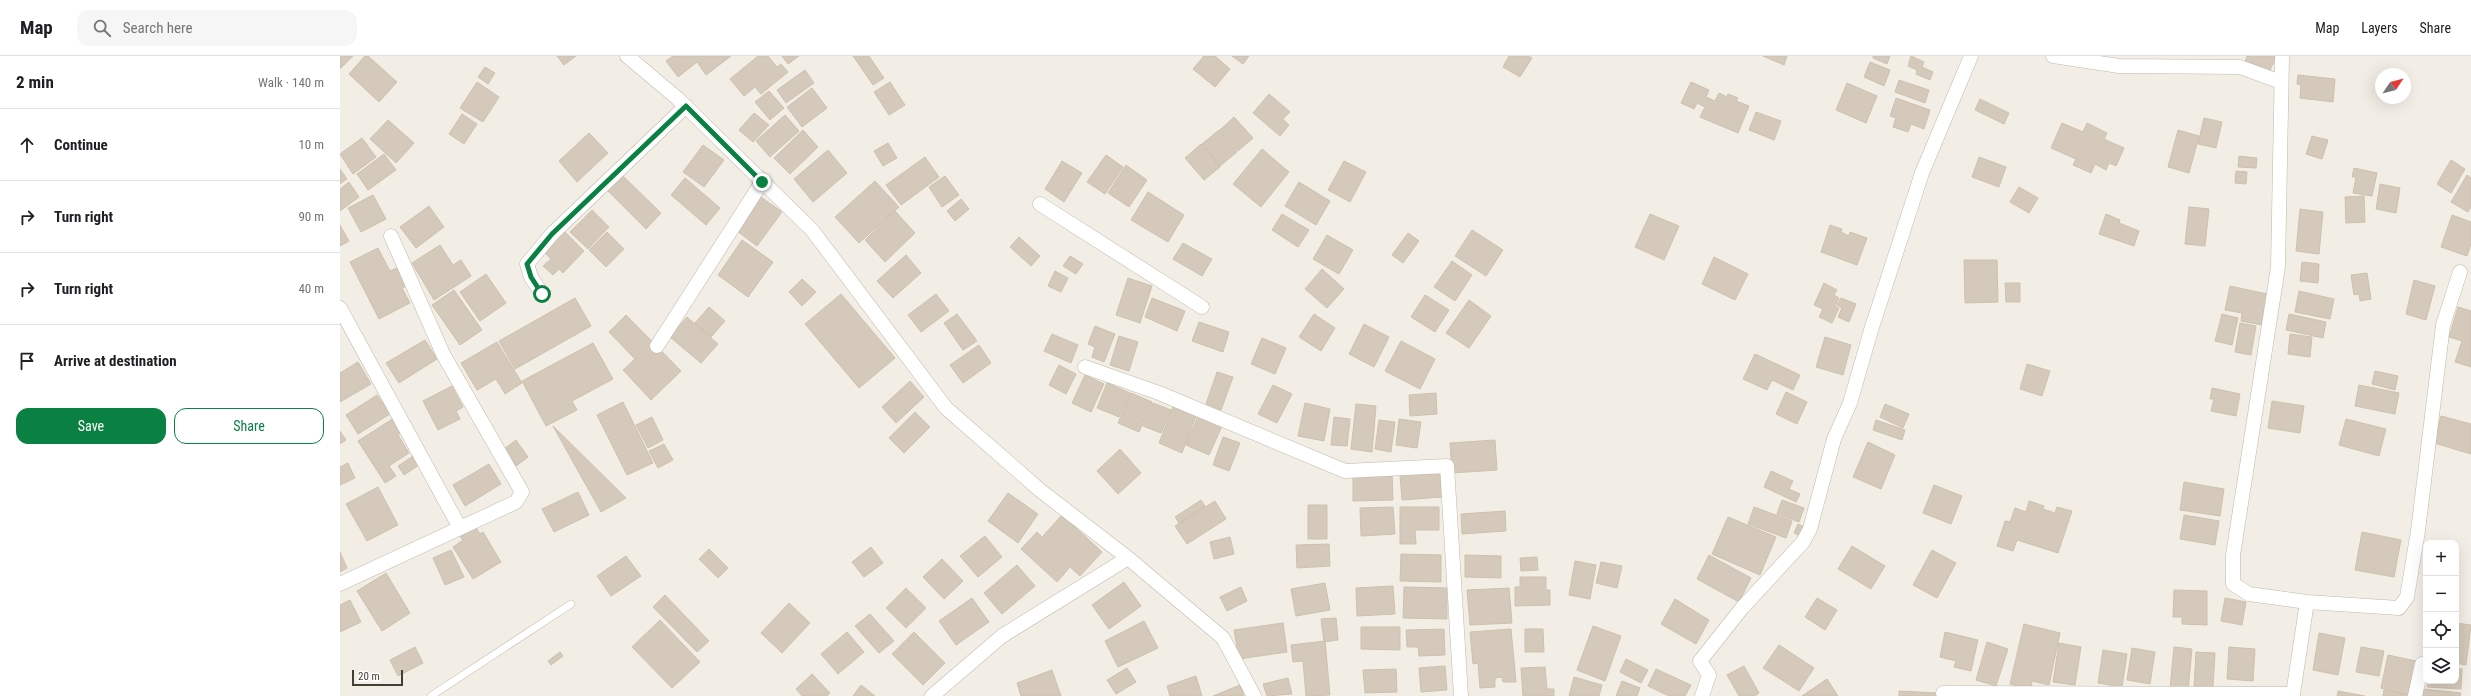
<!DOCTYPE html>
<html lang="en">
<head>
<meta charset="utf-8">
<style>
	:root { --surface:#fff; --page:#f6f6f6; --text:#202124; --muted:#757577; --line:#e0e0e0; --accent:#0b8043 }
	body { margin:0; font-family:"Roboto Condensed",sans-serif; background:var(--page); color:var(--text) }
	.controls { position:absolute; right:12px; bottom:12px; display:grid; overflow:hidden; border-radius:8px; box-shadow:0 4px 16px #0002 }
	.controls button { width:36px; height:36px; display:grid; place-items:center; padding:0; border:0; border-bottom:1px solid var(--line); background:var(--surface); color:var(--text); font:20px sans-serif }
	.compass { position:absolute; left:2035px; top:12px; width:36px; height:36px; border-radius:50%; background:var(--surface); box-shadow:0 4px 16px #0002; rotate:55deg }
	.scale { position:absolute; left:12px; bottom:10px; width:51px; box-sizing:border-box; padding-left:4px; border:2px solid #443e34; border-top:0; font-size:11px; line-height:14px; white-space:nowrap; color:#443e34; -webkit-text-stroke:3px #fff; paint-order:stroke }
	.stop { position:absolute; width:12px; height:12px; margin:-9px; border:3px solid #0b8043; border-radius:50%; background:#fff }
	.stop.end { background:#0b8043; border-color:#fff; box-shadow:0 1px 4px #0008 }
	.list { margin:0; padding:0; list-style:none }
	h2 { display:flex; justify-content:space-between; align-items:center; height:52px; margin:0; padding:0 16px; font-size:17px }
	h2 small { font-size:13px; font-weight:400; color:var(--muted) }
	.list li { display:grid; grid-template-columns:26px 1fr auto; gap:12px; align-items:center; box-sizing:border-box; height:72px; padding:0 16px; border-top:1px solid var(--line) }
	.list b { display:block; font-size:15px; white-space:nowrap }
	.list em { font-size:13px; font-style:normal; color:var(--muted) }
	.actions { display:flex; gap:8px; padding:12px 16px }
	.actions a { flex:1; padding:9px 0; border:1px solid var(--accent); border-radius:12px; text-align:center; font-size:14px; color:var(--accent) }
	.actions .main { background:var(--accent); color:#fff }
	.icon { flex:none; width:22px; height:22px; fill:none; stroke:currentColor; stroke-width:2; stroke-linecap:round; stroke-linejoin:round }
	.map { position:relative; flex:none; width:2131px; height:640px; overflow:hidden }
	header { display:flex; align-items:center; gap:24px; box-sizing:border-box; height:56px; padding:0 20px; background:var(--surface); border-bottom:1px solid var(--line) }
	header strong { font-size:19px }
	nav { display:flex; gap:22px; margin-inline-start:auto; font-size:14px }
	.search { width:280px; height:36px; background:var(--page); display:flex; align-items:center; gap:10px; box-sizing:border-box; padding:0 14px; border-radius:12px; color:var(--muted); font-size:15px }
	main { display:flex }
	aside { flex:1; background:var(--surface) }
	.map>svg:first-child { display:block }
</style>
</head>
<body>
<header>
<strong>Map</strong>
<div class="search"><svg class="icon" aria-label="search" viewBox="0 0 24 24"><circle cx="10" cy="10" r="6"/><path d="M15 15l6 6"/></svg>Search here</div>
<nav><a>Map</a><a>Layers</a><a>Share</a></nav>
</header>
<main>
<aside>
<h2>2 min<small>Walk · 140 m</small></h2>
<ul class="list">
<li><svg class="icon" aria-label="ahead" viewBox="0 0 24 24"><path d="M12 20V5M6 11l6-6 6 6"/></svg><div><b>Continue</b></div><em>10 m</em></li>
<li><svg class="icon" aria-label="right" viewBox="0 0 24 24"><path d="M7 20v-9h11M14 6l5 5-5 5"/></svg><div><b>Turn right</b></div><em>90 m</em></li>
<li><svg class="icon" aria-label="right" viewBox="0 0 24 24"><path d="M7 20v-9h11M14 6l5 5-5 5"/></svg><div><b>Turn right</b></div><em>40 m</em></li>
<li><svg class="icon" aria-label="arrive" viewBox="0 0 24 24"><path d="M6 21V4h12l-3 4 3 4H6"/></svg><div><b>Arrive at destination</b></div></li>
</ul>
<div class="actions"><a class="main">Save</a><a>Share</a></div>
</aside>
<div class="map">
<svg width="2131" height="640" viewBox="0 0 2131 640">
	<rect width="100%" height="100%" fill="#f2eee5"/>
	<path fill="#d4c9ba" stroke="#cec1ad" d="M0 0H13L0 13Z
		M25 0H28L57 26 39 46 9 18Z
		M217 0H236L224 9Z
		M333 0H391L366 19 357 6 338 21 326 5Z
		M418 0H428L437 11 441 8 448 16 421 38 415 31 404 40 390 23Z
		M442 0H459L448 8Z
		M513 0H529L544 22 533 29Z
		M864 0H875L890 13 875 31 853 13Z
		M892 0H909L903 8Z
		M1169 0H1188L1192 2 1180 21 1163 11Z
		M1423 0H1447L1444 9Z
		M1533 0H1550L1547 8 1533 2Z
		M1571 0 1584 6 1582 11 1593 16 1590 24 1576 18 1577 14 1568 10Z
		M1907 0H1936L1929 17 1905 6Z
		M1530 6 1550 14 1544 30 1524 21Z
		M145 11 155 17 148 28 138 21Z
		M465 14 474 27 446 47 437 34Z
		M1958 19 1995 23 1993 46 1960 42 1961 29 1957 28Z
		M1559 24 1589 34 1585 47 1555 36Z
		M137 26 159 41 143 66 120 52Z
		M550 26 565 49 549 59 534 36Z
		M1351 26 1369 34 1366 41 1375 45 1379 37 1387 41 1388 38 1398 42 1396 45 1409 50 1398 77 1360 61 1365 51 1357 47 1354 53 1341 47Z
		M1507 27 1537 40 1526 67 1496 54Z
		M472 32 487 52 462 71 447 51Z
		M429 35 444 52 430 64 415 46Z
		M929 38 950 56 943 63 949 69 940 80 913 57Z
		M1556 42 1590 54 1584 73 1571 68 1568 76 1553 71 1556 62 1550 60Z
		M1640 43 1669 57 1664 68 1635 54Z
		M1416 56 1441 65 1434 84 1409 74Z
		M414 57 429 69 413 86 399 74Z
		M122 58 137 68 124 88 109 78Z
		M445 59 459 75 430 101 416 85Z
		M894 61 913 82 898 95 880 74Z
		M1864 62 1882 66 1876 92 1858 88Z
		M48 64 74 87 56 107 30 83Z
		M1722 67 1743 76 1747 67 1767 77 1764 83 1784 92 1776 110 1769 107 1766 114 1755 108 1751 117 1733 109 1736 103 1711 92Z
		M463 74 478 91 450 118 434 102Z
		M879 74 897 96 880 110 862 88Z
		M1838 74 1859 80 1849 117 1828 111Z
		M249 77 268 97 237 126 219 105Z
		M1972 80 1988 84 1982 103 1966 98Z
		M22 82 36 101 13 118 0 98Z
		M548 87 557 102 543 110 534 95Z
		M861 88 880 111 864 124 845 102Z
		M363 89 384 104 364 131 343 116Z
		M922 93 949 116 921 151 893 128Z
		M488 94 507 117 473 146 454 123Z
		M44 98 56 114 28 134 17 118Z
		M766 99 783 111 765 138 747 126Z
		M1899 100 1917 102 1916 112 1898 111Z
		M585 101 599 121 561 149 546 129Z
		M1639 101 1666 111 1659 131 1632 121Z
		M2111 104 2125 113 2111 137 2097 128Z
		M722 105 742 117 724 146 705 133Z
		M1004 105 1026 116 1010 146 988 134Z
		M786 109 807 124 789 151 768 137Z
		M2014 112 2037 117 2032 140 2013 137 2016 121H2012Z
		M0 113 7 123 0 128Z
		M1896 115 1907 116 1906 128 1895 127Z
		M282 119 321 157 306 173 267 134Z
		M2127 119 2131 122V151L2128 156 2111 146Z
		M605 120 619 139 602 151 589 131Z
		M345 122 380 152 366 169 331 139Z
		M535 125 559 151 519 187 495 161Z
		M9 126 19 141 0 155V133Z
		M959 126 990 145 976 169 945 150Z
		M2040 128 2060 132 2056 157 2036 153Z
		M1679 131 1698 142 1689 157 1670 146Z
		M808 136 844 159 828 186 791 164Z
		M33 139 46 163 21 176 8 152Z
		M2024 140 2025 166 2006 167 2005 141Z
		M421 141 442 156 417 190 397 175Z
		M621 143 629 153 615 165 607 155Z
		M89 150 104 171 76 192 60 171Z
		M1849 151 1869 153 1865 190 1845 188Z
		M1960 153 1983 156 1979 198 1956 195Z
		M252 154 269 171 248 193 230 176Z
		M555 155 575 177 545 206 525 184Z
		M942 158 969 174 958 191 932 174Z
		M1310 158 1339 170 1324 204 1295 191Z
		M1766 158 1780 164 1779 167 1799 175 1794 190 1759 178Z
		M2112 159 2131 166V188L2127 200 2101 191Z
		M0 169 9 185 0 190Z
		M1490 169 1502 173 1501 176 1509 180 1510 176 1527 182 1517 209 1481 196Z
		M1132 174 1163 194 1146 220 1115 200Z
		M224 175 244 195 223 217 219 213 213 219 203 210 211 203 203 195Z
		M267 176 284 193 266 211 249 194Z
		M1068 177 1079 185 1063 207 1052 199Z
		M987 179 1013 194 999 218 973 203Z
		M679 181 700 200 691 210 670 191Z
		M402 184 433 206 408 241 378 219Z
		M843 187 872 203 862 220 833 203Z
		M100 189 113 209 121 204 131 220 94 244 72 207Z
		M38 192 50 215 59 211 68 229 62 232 70 247 39 263 10 206Z
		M566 199 581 217 553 242 537 225Z
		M730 200 743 208 736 218 723 210Z
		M1374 201 1408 218 1395 244 1362 228Z
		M1624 204H1657L1658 246 1625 247Z
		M1112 205 1132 219 1115 245 1094 231Z
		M1962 206 1979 208 1978 227 1960 225Z
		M982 213 1004 233 987 252 965 233Z
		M715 215 728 222 721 236 708 230Z
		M2027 217 2031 243 2020 245 2019 238 2014 239 2011 219Z
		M146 218 166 247 140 265 120 236Z
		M788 222 812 230 800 267 776 259Z
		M462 223 476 236 462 250 449 236Z
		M2074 224 2095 230 2086 264 2066 258Z
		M1484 227 1497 234 1494 239 1499 242 1495 250 1499 252 1492 267 1479 261 1483 253 1474 249Z
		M1665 227H1680V246H1666Z
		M1890 230 1927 238 1922 269 1901 265 1902 257 1885 254Z
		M114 234 142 274 120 289 92 249Z
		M1959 235 1994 243 1990 263 1955 256Z
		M501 238 555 302 519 332 465 268Z
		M596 238 609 255 581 276 568 259Z
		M1085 239 1109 254 1095 276 1071 261Z
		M235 242 251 270 175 313 159 285Z
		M812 242 845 255 837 275 805 261Z
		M1501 242 1516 248 1509 266 1498 261 1502 252 1497 249Z
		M1129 244 1151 260 1129 292 1106 277Z
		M369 251 385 265 371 281 355 267Z
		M2118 251 2131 255V311L2115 306 2122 285 2109 281Z
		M617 258 637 285 623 294 604 267Z
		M974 258 995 272 981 295 959 281Z
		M1882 258 1898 262 1892 289 1875 285Z
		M1949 258 1986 266 1983 282 1946 274Z
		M286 259 341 315 311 344 283 314 295 303 269 276Z
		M347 261 378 288 361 307 330 281Z
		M859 266 889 276 883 296 852 285Z
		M1900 267 1916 270 1911 299 1895 296Z
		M1024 268 1049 281 1034 311 1009 298Z
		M755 270 775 278 764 306 752 301 755 291 748 288Z
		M712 278 738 289 731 307 704 295Z
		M1950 278 1972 281 1970 301 1948 298Z
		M779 280 798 286 789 315 770 309Z
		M1485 281 1511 289 1503 319 1476 311Z
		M922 282 946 292 935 318 911 308Z
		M85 284 97 303 59 327 46 307Z
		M1061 285 1095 303 1080 333 1045 315Z
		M157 286 182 327 165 338 156 323 137 334 121 307Z
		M253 287 273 323 232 345 237 354 206 370 182 325Z
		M639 289 651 307 623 327 610 309Z
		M1415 298 1460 319 1453 334 1432 324 1427 334 1403 323Z
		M18 306 31 328 0 346V317Z
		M1687 308 1710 315 1702 340 1680 333Z
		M719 309 736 318 726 338 709 329Z
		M2035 315 2058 320 2055 334 2032 328Z
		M877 316 893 321 881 354 866 348Z
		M745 319 764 328 751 356 732 347Z
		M570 325 584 341 556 367 542 351Z
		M767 327 790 337 779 361 757 352Z
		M933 329 952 338 937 367 918 358Z
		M2019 329 2059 337 2055 358 2015 350Z
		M112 330 123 351 116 355 120 363 98 374 83 345Z
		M1872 332 1900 338 1896 360 1871 355 1874 343H1870Z
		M1446 336 1467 346 1457 368 1436 358Z
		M791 337 812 346 799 376 778 367Z
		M1096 337 1097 358 1070 360 1069 339Z
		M37 339 50 358 18 378 6 359Z
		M1932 345 1964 350 1960 377 1928 372Z
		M283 346 313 407 287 419 257 359Z
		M813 347 831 354 821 377 803 370Z
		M965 347 990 353 984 385 958 380Z
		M1016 348 1036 350 1032 396 1011 393Z
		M1545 348 1569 358 1563 372 1540 361Z
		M833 351 856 360 842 397 819 387Z
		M575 356 590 371 564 397 549 382Z
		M858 360 882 370 869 399 846 389Z
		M2101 360 2131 368V398L2094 387Z
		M312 361 323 384 308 392 296 369Z
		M994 361 1010 363 1007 390 991 389Z
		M54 362 62 376 58 379 69 397 49 410 56 420 45 427 18 385Z
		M1059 363 1081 366 1077 392 1056 389Z
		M2006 363 2046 373 2039 400 1999 389Z
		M1039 364 1055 366 1051 396 1035 393Z
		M1536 364 1565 374 1562 384 1533 374Z
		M213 370 286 442 261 456Z
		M0 375 6 384 0 388Z
		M883 381 900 387 889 415 873 409Z
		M176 384 188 401 176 410 164 393Z
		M1155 384 1157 414 1112 417 1110 387Z
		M1528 386 1555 399 1541 433 1513 421Z
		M324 388 333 404 318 412 309 395Z
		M780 393 801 417 778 438 757 415Z
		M73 400 79 409 64 419 58 410Z
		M8 407 15 422 0 429V411Z
		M149 408 161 428 125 450 113 429Z
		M1431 415 1453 425 1449 433 1460 438 1456 446 1424 431Z
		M1100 416 1102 441 1062 444 1060 419Z
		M1013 417H1052L1053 444 1013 445Z
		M1844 426 1884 433 1880 460 1840 454Z
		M1594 429 1622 440 1611 468 1583 457Z
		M38 431 58 469 27 485 6 448Z
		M238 436 249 459 214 476 202 453Z
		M668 437 698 458 678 487 648 465Z
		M861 444 865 450 839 467 835 461Z
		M1442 444 1464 452 1459 466 1437 458Z
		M875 445 886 463 847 488 835 470Z
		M1689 445 1704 450 1703 453 1715 457 1717 451 1732 455 1718 497 1677 484 1673 495 1657 490 1665 465 1670 466 1675 452 1686 456Z
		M968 449H987V483H968Z
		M1053 451 1055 478 1021 480 1020 452Z
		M1060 451H1099V474H1075L1076 488H1060Z
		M1414 451 1452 465 1446 482 1408 468Z
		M1165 455 1166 475 1122 478 1121 458Z
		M722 459 762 496 740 520 730 511 717 526 681 493 697 476 702 481Z
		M1844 459 1879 465 1875 489 1840 483Z
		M1388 461 1436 481 1420 519 1372 498Z
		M134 468 140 478 143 476 161 506 133 523 113 491 123 484 118 478Z
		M1458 468 1468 473 1464 482 1454 477Z
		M2022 476 2061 484 2054 521 2015 514Z
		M645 480 662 501 638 521 620 500Z
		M890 481 894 498 874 503 870 486Z
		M989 488 990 510 957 512 956 489Z
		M1512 490 1545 510 1531 533 1498 513Z
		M531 491 543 507 524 521 512 506Z
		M369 493 388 512 378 522 359 503Z
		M111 494 124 521 105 529 93 502Z
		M1592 494 1616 507 1597 542 1573 529Z
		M0 496 7 512 0 516Z
		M1061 498 1101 499V526L1060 525Z
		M1125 499 1161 500V522L1125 521Z
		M1369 499 1411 522 1399 546 1357 523Z
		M286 500 301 520 271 540 257 520Z
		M1197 501 1198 514 1181 515 1180 502Z
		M602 503 623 525 604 543 583 521Z
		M1235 505 1256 509 1250 543 1229 539Z
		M1261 506 1282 510 1277 532 1256 527Z
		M677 509 695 530 662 558 644 537Z
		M46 517 70 557 42 575 17 535Z
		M1180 521H1206V534H1210V549L1175 550V531H1180Z
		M784 526 801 550 769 573 752 549Z
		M985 527 990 554 956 560 951 533Z
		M1053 530 1055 558 1017 560 1016 532Z
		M901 531 907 545 887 555 880 541Z
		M1064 531 1107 532V563L1063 562Z
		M566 532 586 552 566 572 546 552Z
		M1169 532 1172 567 1130 569 1127 534Z
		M1834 534 1867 535V569L1842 568V561H1833Z
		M325 539 369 585 357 596 313 551Z
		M632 542 649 566 616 589 599 565Z
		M1477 542 1497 554 1485 574 1465 561Z
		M1885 542 1906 546 1902 569 1881 565Z
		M1335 543 1369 564 1356 588 1321 568Z
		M10 544 21 566 0 576V549Z
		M449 547 470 567 442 597 421 577Z
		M530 558 554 585 539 597 515 570Z
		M996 562 998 584 984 586 981 563Z
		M320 564 360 606 332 632 292 591Z
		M804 565 818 592 778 611 765 585Z
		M943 567 947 596 899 603 894 574Z
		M2116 567 2131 569 2126 609 2116 607Z
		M1684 568 1720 577 1709 629 1692 625 1691 633 1670 628Z
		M1253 570 1281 580 1265 625 1237 614Z
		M1021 571H1060V594L1021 593Z
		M1104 573 1105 599 1079 600 1078 591H1067L1066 574Z
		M1171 573 1176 626H1163L1162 621 1155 622V631L1140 632 1138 607 1133 608 1130 576Z
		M1185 573H1203L1204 596H1185Z
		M507 576 524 596 498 618 481 598Z
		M574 576 605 607 583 629 552 598Z
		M1605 576 1638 584 1631 615 1614 611 1616 605 1600 601Z
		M1979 577 2005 582 1998 619 1973 614Z
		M985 585 990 639 966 640 963 605 953 606 951 589Z
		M1647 586 1668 593 1656 630 1636 624Z
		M1719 587 1741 591 1735 629 1713 626Z
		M1439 589 1474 612 1459 635 1423 612Z
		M75 591 83 607 58 620 50 604Z
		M1834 591 1852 593 1848 635 1830 633Z
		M1889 591 1915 593 1913 625 1887 623Z
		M2021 591 2044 595 2039 620 2016 616Z
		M1792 592 1815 596 1810 628 1787 624Z
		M1763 594 1787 598 1782 631 1758 627Z
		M220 596 223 600 211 609 208 605Z
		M1856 596 1875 597 1873 631 1854 630Z
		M2048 599 2076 605 2068 639 2041 632Z
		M1286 603 1308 614 1301 627 1280 616Z
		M1105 610 1107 634 1081 636 1079 612Z
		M1404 610 1419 637 1414 640H1399L1387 619Z
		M1205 611 1207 633H1214V640H1183L1181 612Z
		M787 612 796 626 776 638 767 624Z
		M1056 613 1057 636 1025 637 1023 614Z
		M1316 613 1351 629 1345 640H1329L1308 630Z
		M2116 613H2122L2121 633 2087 631 2088 625H2116Z
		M712 614 721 640H681L677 627Z
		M472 618 490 637 487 640H462L456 633Z
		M856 620 862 640H830L827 630Z
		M1234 621 1262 629 1259 640H1229Z
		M948 622 952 638 927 640 923 628Z
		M1487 623 1498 640H1462Z
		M1282 625 1300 632 1297 640H1276Z
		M521 629 535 640H513Z
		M900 629 904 640H873Z
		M2082 633 2121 637 2120 640H2082Z
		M2044 634 2066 639V640H2043Z
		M1559 635 1598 637V640H1559Z
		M1998 635 2025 640H1997Z"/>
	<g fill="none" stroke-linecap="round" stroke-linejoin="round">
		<defs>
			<path id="service" d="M91 640 231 548"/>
			<path id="minor" d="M287 0 337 42 472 174 606 352 701 435 788 502 883 582 914 640
				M1713 0 1779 10 1900 11 1941 26
				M1942 2 1938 211 1893 499V528L1909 538 1967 546 2059 552 2067 541 2078 475 2103 269 2120 216
				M700 148 862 251
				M202 238 191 221 187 208 212 178 346 50
				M0 252 120 472
				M317 290 422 126
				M745 311 819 337 1005 415 1107 410 1121 640
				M0 528 176 446 182 436 103 298 51 180
				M1603 637 1953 638 1967 546
				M592 640 662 580 788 502
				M1362 640 1369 619 1360 605 1402 552 1463 486 1470 473 1494 383 1510 347 1532 271 1582 117 1631 0
				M2075 640 2082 608"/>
		</defs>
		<use href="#service" stroke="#c0b8aa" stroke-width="8"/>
		<use href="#minor" stroke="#c0b8aa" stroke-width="15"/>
		<use href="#service" stroke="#fff" stroke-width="7"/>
		<use href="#minor" stroke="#fff" stroke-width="14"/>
	</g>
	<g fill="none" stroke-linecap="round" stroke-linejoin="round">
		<path stroke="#0b8043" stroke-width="5" d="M202 238 191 221 187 208 212 178 346 50 422 126"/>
	</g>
</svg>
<div class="controls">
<button>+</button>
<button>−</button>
<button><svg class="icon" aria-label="locate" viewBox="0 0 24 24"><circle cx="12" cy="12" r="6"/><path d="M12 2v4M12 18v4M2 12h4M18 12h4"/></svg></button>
<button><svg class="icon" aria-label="layers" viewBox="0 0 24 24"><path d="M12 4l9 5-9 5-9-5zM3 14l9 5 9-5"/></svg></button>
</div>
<svg class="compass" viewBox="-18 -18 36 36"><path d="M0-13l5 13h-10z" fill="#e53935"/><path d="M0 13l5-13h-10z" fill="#757577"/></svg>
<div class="scale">20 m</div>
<div class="stop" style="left:202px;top:238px"></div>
<div class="stop end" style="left:422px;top:126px"></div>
</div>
</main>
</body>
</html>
